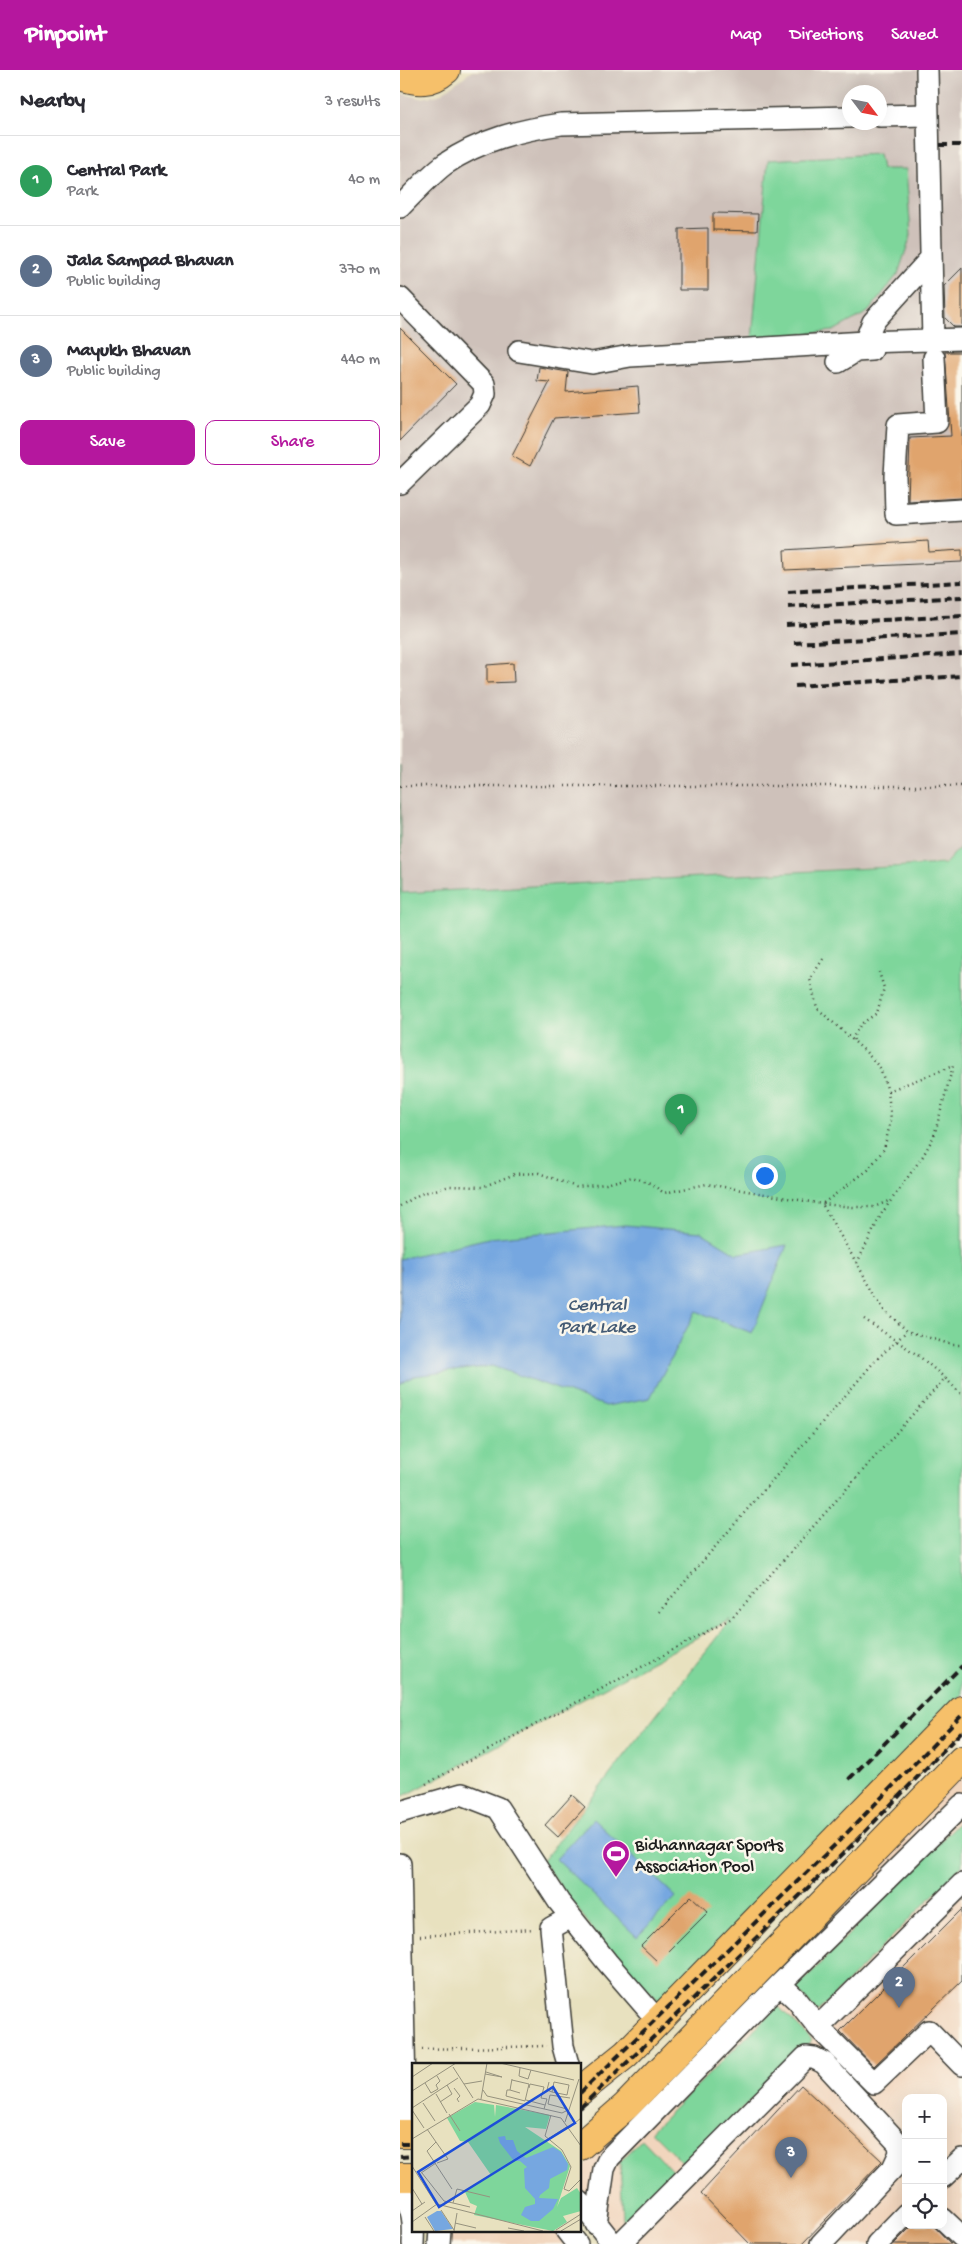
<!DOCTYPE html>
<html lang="en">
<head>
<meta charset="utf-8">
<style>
	:root { --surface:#fff; --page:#f7f7f7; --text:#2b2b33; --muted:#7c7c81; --line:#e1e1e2; --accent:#b5179e }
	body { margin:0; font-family:"Gochi Hand",sans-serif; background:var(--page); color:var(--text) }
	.controls { position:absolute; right:15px; bottom:15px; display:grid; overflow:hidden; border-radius:10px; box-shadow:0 5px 20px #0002 }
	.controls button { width:45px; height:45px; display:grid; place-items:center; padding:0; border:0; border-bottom:1px solid var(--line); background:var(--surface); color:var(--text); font:25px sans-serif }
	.compass { position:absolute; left:442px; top:15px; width:45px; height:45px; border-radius:50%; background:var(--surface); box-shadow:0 5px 20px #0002; rotate:122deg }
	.you { position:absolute; left:364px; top:1105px; width:18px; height:18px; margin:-12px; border:4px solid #fff; border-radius:50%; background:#1a73e8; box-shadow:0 0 0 8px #1a73e833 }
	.badge { display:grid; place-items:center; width:32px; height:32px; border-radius:50%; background:var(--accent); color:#fff; font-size:16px; font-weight:700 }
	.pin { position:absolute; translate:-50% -41px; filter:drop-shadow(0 1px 2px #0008) }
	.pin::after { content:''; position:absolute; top:26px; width:18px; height:15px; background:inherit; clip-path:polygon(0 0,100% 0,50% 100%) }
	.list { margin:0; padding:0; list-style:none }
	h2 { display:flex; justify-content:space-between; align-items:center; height:65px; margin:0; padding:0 20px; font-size:21px }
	h2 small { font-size:16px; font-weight:400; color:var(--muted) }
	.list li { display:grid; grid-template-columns:32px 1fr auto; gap:15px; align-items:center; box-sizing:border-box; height:90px; padding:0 20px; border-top:1px solid var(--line) }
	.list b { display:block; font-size:19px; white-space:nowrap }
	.list p { margin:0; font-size:16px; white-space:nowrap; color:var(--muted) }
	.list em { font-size:16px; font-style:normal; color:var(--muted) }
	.actions { display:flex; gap:10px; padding:15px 20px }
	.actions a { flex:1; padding:11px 0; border:1px solid var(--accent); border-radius:10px; text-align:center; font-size:18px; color:var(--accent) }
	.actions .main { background:var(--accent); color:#fff }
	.icon { flex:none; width:28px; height:28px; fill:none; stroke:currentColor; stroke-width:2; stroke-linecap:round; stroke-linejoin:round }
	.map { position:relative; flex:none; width:562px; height:2174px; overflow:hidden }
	header { display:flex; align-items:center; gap:30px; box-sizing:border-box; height:70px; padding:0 25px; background:var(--accent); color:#fff }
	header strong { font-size:24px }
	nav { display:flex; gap:28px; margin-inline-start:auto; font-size:18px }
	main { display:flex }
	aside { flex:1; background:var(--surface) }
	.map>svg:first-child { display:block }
</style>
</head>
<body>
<header>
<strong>Pinpoint</strong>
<nav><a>Map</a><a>Directions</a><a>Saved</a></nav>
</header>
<main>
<aside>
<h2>Nearby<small>3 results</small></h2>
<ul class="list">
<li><span class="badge" style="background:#2e9e5b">1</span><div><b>Central Park</b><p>Park</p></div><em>40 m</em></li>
<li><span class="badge" style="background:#5c6f8a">2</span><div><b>Jala Sampad Bhavan</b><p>Public building</p></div><em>370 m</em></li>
<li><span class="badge" style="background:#5c6f8a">3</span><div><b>Mayukh Bhavan</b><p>Public building</p></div><em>440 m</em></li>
</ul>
<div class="actions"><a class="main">Save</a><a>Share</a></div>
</aside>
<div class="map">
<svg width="562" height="2174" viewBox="0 0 562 2174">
	<rect width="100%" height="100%" fill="#fbf7ec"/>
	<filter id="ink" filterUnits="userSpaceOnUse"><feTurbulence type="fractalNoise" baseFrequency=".02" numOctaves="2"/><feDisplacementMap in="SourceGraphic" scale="10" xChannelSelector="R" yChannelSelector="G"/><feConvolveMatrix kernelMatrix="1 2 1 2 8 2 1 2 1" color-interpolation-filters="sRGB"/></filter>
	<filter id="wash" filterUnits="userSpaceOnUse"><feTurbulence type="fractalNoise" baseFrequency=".0096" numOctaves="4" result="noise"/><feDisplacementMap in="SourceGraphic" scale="20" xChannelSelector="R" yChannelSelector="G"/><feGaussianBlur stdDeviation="1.12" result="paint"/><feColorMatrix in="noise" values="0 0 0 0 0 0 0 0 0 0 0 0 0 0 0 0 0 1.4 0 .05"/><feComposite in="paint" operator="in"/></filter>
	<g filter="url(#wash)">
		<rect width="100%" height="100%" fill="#e8e1bf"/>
		<path fill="#f1d5bd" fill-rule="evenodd" d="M562 1701V2174H220L193 2143 180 2118 181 2105 192 2079ZM506 2028H543V2155H506Z
			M156 2160 168 2174H44L43 2165Z"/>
		<path fill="#cec1ba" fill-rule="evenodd" d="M128 0H562V775L545 793 2 823 0 695V23L20 28 39 25 72 1ZM450 22H480V52H450Z"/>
		<path fill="#7ed69b" stroke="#4d795c" d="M479 84 482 99H506L511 165 498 204 468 242 433 261 352 269 368 90Z
			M0 695 2 823 545 794 562 775V1625L265 1936 217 1891 142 1792 331 1549 10 1723 0 1727Z
			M562 1749V1796L418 1942 395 1919Z
			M378 1936 412 1970 285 2095 251 2061Z
			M242 2069 277 2106 229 2154 223 2149 220 2092Z"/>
		<path fill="#76a7e0" stroke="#49627e" d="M225 1155 301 1162 337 1184 387 1175 352 1263 296 1241 250 1328 206 1336 92 1296 14 1306 0 1314V1189L89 1168Z
			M193 1749 276 1827 237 1867 156 1789Z"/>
		<g id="blocks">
			<path fill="#e0a46d" d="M313 143 358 144 357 161 313 160Z
				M308 158V220H279V159Z
				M562 198V257H554L545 248 544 216Z
				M0 258 56 314 0 371Z
				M545 282H562V428L508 431 510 368 551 366Z
				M139 297 168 302 166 322 238 316 240 342 154 348 130 396 112 386 150 312 137 311Z
				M528 471 529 482 562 480V492L385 500 384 480Z
				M113 593 114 612 87 613V595Z
				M172 1725 185 1737 158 1767 145 1755Z
				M291 1826 308 1842 258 1892 241 1876Z
				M562 1839V1911L474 1996 440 1961Z
				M401 2015 482 2091 402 2174H350L301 2123Z
				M513 2155H533L551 2174H494Z"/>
		</g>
	</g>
	<g filter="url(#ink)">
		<use href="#blocks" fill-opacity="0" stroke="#3b3a34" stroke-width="1"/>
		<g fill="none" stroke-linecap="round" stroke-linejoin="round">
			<defs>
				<path id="minor" d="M527 0 533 272
					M480 46 527 45
					M0 137C14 123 29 106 45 94 80 70 120 60 161 54L450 47
					M0 228 84 314 85 324 80 335 0 413
					M465 272 473 252 531 188
					M119 281 192 293 230 286 465 272 562 269
					M534 288 537 352 498 355 495 406 496 444 562 440
					M438 292 456 281 472 280
					M0 1742 62 1724 98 1738 159 1832 207 1892 258 1951
					M0 1794 6 2064
					M380 1914 397 1930 418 1957 474 2013 529 1961 562 1995
					M418 1957 562 1814
					M168 1994 163 1976 151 1858 171 1847
					M543 2107 562 2089
					M0 2122C14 2136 14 2155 13 2174
					M180 2132 213 2174
					M543 2149 562 2167
					M196 2154 204 2099 209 2088 380 1914 562 1735
					M166 2160 177 2174
					M39 2174 40 2160
					M220 2174 406 1987 414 1988 424 1993 499 2074 500 2083 493 2098 421 2174
					M477 2174 506 2144"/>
				<path id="major" d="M0 6C18 12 31 13 46 0
					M180 2021 226 1984 562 1640
					M0 2064H14
					M180 2076 226 2036 562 1690
					M0 2107H14"/>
			</defs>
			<use href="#minor" stroke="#3b3a34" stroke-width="24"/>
			<use href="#major" stroke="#3b3a34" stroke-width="30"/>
			<path stroke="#3b3a34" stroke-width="2.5" stroke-dasharray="1 4" stroke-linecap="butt" d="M0 716H562
				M423 889 410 909 417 938 466 982 480 998 488 1021 491 1050 484 1079 468 1100 422 1134 484 1240 507 1261 553 1275H562
				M454 970 453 967 461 954 477 943 484 918 479 902
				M0 1136 20 1124 50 1116 82 1117 115 1104 139 1103 176 1117 206 1114 232 1107 250 1113 264 1123 307 1114 422 1134 453 1137H474L491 1130
				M457 1193 482 1143 523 1086 534 1066 553 996 488 1021
				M464 1249 519 1286 545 1308
				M259 1542 475 1291 507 1261
				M26 1714 332 1548 545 1308 562 1325
				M20 1866 134 1859
				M22 1979 147 1976"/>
			<use href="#minor" stroke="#fff" stroke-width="21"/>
			<use href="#major" stroke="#f6c06b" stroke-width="28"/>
			<path stroke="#1c1c1c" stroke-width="4" stroke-dasharray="8 4" stroke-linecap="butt" d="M540 75H562
				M388 522 562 512
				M388 537 562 527
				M386 555 562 546
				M394 573 562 564
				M391 595 562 584
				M395 616 562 606
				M449 1709 562 1596
				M180 2023 442 1768 562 1645
				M180 2038 450 1777 562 1661
				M0 2074H14
				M0 2087 14 2086"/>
		</g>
	</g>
	<defs>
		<symbol id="stadium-pin" viewBox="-11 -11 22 30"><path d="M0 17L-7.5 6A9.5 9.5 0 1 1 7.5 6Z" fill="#b5179e" stroke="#fbf7ec"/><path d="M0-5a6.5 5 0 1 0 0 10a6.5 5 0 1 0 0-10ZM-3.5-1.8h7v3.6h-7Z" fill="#fff"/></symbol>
	</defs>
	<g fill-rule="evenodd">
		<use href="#stadium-pin" x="200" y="1768" width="32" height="43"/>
	</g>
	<g text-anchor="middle" stroke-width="5" stroke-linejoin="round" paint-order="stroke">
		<g font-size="18" fill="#1c1c1c" stroke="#fbf7ec" text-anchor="start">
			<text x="235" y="1780">Bidhannagar Sports<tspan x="235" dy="21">Association Pool</tspan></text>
		</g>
		<g font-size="19" font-style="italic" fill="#445b74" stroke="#fbf7ec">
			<text x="197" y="1240">Central<tspan x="197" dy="22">Park Lake</tspan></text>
		</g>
	</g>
	<g transform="translate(12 1993)">
		<rect width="169" height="169" fill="#e8e1bf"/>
		<path d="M63 39 82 42 83 54 84 42 138 52 134 66 113 64 149 88 158 103 145 144 148 148 145 144 149 135 165 125 169 131V148L151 153 155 159 141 168 62 152 65 143 58 140 53 129 79 112 56 79 48 78 35 55Z" fill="#7ed69b"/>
		<path d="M93 73 94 77H101L105 88 114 95 141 84 149 89 156 101 155 107 138 116 137 125 128 132 127 135 146 136 141 146 127 158H119L109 152 113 144 123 141V136L113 125 112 106 115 104 108 98H102L88 80 86 74ZM25 148H29L41 166 23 168 15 154Z" fill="#76a7e0"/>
		<path fill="none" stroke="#96927e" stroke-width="1" d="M88 0 162 17M41 4 61 35M108 5 107 13 116 16 119 7M73 11 90 14 74 9M0 14 21 0M100 16 98 27 108 30M137 19 135 27 140 29 155 32 157 22 142 19 140 29M13 20 19 30 26 26 24 22 28 18 25 13M52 21 70 18M42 25 48 33 45 36 47 39M117 25 118 21 132 24 129 35 135 36 132 46M71 27 75 33 150 50 154 48M98 27H95L94 33 113 38 117 21 100 17M0 28 44 0M24 31 35 50M69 36 75 0M114 37 133 42M28 39 40 31 35 22M11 40 23 58M0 45 46 15M155 46 136 41 138 32 158 35M0 47 12 65M37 51 48 68M139 52 133 73 150 87 159 104 152 126 157 128 169 116M153 59 167 16M157 65 169 55M15 66 24 79 15 88 40 126M0 76 66 36 149 55 169 83M136 76 156 63M24 79 36 96 25 100M0 103 24 141M9 110 24 100M10 110 32 138 41 140 45 126 78 134M0 125 10 141M41 140 58 144M29 147 42 167M0 148 13 139M13 154 22 168M0 159 25 141 131 168M43 160 64 165M96 165 112 168M144 167 169 151M42 168 45 150M149 168 169 156"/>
		<path fill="#1d4ed8" fill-opacity="0.15" stroke="#1d4ed8" stroke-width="2.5" d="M141 24 163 60 27 144 6 109Z"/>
		<rect width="169" height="169" fill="none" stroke="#1c1c1c" stroke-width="2.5"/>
	</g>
</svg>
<div class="controls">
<button>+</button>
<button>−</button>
<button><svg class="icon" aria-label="locate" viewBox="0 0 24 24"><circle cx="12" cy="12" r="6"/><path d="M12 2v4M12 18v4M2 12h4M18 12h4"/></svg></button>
</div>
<svg class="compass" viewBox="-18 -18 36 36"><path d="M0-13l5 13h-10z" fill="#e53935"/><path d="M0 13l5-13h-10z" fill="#7c7c81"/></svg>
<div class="you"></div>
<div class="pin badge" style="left:281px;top:1065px;background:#2e9e5b">1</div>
<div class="pin badge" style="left:499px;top:1938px;background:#5c6f8a">2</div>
<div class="pin badge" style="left:391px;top:2108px;background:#5c6f8a">3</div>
</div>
</main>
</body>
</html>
